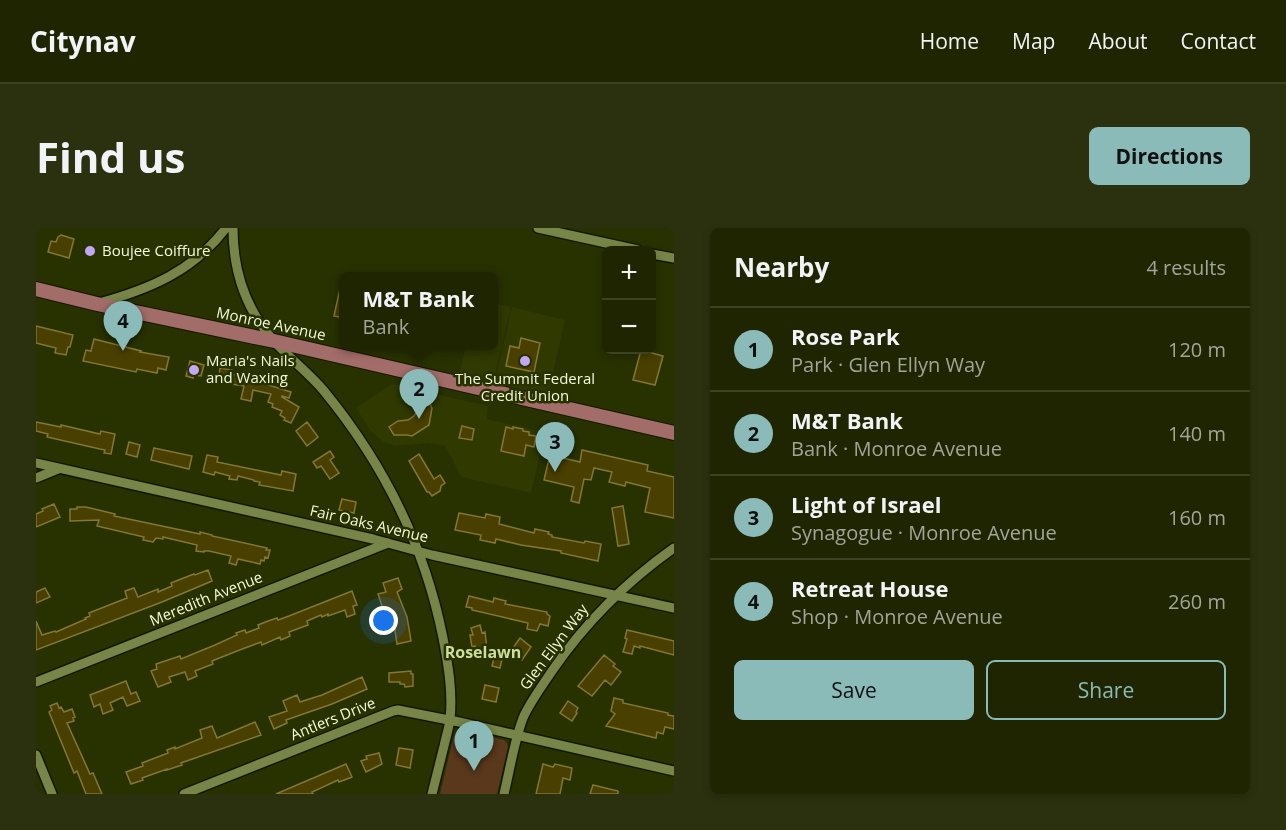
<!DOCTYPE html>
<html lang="en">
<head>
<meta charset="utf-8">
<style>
	:root { --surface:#1e2500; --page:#2b310f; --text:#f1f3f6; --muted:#a1a599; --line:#3c4222; --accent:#8bbbb9 }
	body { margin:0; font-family:"Open Sans",sans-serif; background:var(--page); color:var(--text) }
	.controls { position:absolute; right:18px; top:18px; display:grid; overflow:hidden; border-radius:9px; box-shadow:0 3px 9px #0003 }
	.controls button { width:54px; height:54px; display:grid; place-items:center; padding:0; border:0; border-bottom:2px solid var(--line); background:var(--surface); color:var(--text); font:30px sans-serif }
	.you { position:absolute; left:348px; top:393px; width:21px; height:21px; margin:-15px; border:4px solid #fff; border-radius:50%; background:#1a73e8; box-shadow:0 0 0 9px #1a73e833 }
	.badge { display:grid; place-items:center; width:39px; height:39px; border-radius:50%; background:var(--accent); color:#111; font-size:20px; font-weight:700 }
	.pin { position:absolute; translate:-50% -50px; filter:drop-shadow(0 2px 3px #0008) }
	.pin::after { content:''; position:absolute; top:32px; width:21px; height:18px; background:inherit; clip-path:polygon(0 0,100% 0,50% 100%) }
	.popup { position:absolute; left:303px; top:44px; width:159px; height:78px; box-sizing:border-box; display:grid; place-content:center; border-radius:9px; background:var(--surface); filter:drop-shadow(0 2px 4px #0005); font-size:20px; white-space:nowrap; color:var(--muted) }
	.popup b { font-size:22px; color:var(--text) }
	.popup::after { content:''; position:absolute; left:50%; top:100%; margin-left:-12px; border:12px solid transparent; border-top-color:var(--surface) }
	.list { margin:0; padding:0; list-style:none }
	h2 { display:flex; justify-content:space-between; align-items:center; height:78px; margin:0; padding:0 24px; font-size:26px }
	h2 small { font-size:20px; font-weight:400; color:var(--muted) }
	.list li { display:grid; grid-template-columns:39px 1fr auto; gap:18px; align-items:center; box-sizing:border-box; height:84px; padding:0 24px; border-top:2px solid var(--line) }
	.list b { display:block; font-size:22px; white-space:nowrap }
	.list p { margin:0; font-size:20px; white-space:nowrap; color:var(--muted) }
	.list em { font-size:20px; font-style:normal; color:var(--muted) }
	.actions { display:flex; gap:12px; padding:18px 24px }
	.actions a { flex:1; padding:14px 0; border:2px solid var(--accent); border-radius:9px; text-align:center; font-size:21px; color:var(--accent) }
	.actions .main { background:var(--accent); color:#111 }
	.map { position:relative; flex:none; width:638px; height:566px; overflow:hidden; border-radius:9px }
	header { display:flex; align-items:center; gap:36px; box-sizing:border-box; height:84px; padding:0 30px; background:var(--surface); border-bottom:2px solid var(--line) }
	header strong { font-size:28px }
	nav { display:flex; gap:33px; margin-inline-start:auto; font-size:21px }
	.intro { display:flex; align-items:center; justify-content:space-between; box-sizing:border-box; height:144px; padding:0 36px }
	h1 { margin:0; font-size:42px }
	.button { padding:15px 27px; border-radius:9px; background:var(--accent); color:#111; font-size:21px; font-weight:700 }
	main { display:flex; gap:36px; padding:0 36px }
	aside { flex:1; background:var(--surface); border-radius:9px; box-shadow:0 3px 9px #0003 }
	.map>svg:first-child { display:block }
</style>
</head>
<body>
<header>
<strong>Citynav</strong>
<nav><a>Home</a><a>Map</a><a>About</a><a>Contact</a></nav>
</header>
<div class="intro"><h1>Find us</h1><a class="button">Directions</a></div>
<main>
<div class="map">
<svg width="638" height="566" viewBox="0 0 638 566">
	<rect width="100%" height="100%" fill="#283100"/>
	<path fill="#2f3900" d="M458 75 475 79 457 155 423 147 430 118H458Z
		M476 79 529 92 512 167 458 156Z
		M356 156 452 178 451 191 509 204 495 265 425 249 409 218 393 215 360 218 347 214 334 202 320 180Z"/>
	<path fill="#59381b" d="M422 502H427L468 512 471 515 472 519 461 566H404L417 511 419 505Z"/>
	<path fill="#483f01" stroke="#827736" stroke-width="1.5" d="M25 7 38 11 33 30 12 24 15 13 20 14 22 9Z
		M305 56H308V90L298 88Z
		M0 98 37 107 34 119H32L30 127 19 125 20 120 0 115Z
		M485 110 504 115 498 144 470 138 474 118 483 120Z
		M58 111 105 123 104 124 133 129 130 142 122 140 121 145 101 141 100 144 47 133 50 122 55 123Z
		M605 122 627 128 619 157 597 152Z
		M154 133 168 137 165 148 158 147 157 150 150 148Z
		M184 140 196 142 195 146 210 149 211 146 227 149 226 155 255 164 253 170 246 168V169L263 179 255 195 248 192 249 190 244 187 246 183 236 179 237 176 232 174 235 166 217 162 215 173 205 171 208 158 182 154Z
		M393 174 396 180 393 197 376 208 371 207H358L353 199 362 193 372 192 378 188 383 180Z
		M0 194 25 199V197L64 206 65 203 79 206 75 226 68 225 69 222 64 221 11 209 12 206 0 203Z
		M271 194 282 209 271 218 260 203Z
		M426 198 438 201 436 212 423 210Z
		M470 199 477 201V199L487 201V203L493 204V207L500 208 498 219 490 217 488 228 465 223Z
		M93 214 104 217 101 229 90 226Z
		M118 220 156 228 153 241 115 232Z
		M546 222 612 237 611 243 638 249V290L609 284 614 260 590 254 589 258 573 254 576 244 558 240 555 252 548 251 543 275 535 273 538 259 508 252 514 227 544 234Z
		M294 223 298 229 294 232 303 245 294 251 285 238 281 240 277 234Z
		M383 226 398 251 404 247 409 255 405 258 404 263 396 268 393 264H391L373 233Z
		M171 227 182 229 181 234 245 247 246 243 260 246 257 263 223 257 224 254 218 253V252L202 248 201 252 193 251 194 248 179 244 178 247 167 244Z
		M306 271 320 274 318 285 303 282Z
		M18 276 24 289 0 299V286L7 283 6 281Z
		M587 278 593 316 582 318 576 280Z
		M41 279H50L79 286 78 288 164 306V304L176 307V308L231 320 230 322H234L232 330 229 329 228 333 225 332 224 336 202 331 200 337 193 335 195 328 173 323H168V324L160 323 161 317 127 309V311L120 310 117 314 107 312 108 309 61 298 63 292 34 293V281H41Z
		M423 285 449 290 450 286 464 289 463 296 498 305 499 301 513 304 512 306 516 307V309L548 315 549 313 565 316 562 333 525 325V323L485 317 460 311 459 315 444 312 445 307 419 302Z
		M172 342 176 353 126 374 0 422V393L6 407 19 403 20 404 50 391 49 390 54 388 53 385 91 370 89 363 98 360 102 369 122 361V364L136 358 135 355 158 346 159 347Z
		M362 350 366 361 361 364 371 389 375 413 361 416 358 396 349 399 344 386 348 384 342 366 350 364 347 355Z
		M9 360 14 369 0 375V364Z
		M316 363 321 377 317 378 319 386 311 389 309 382 292 388V386L286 389 285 387 271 393 272 397 253 404 254 408 245 412 244 409 226 417 225 414 201 423 176 433 177 436 159 443 161 448 152 452 149 444 133 449 135 454 122 459 115 443 121 441 120 436 144 428 145 431 179 417 201 407 200 405 209 402 210 405 223 400 222 397 232 393 241 390 242 392 253 388Z
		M433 368 457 374 458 370 470 373 469 376 511 384V386L514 388 512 398 504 396 501 403 491 401 492 395 436 382V380L430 379Z
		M444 397 446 405 449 404 451 421 441 424 439 418 436 419 434 407H437L435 400Z
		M591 402 638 413V427L604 418V420L598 418 596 426 587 424 591 411 589 410Z
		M484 410 495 419 486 432 474 424Z
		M568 427 579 436 577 438 585 444 575 457 569 452 556 468 542 458Z
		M458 430 466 431 464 440 456 438Z
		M375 443V446H377V458L369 459 368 456H364V454H353V445Z
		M326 449 331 461 296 476 250 492 251 495 238 501 233 489 251 483 247 473 261 467 264 474 286 467Z
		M90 453 95 466 100 464 104 473 91 478 87 469 74 475 77 482 67 486 64 476 58 479 54 467Z
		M449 457 463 460 460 474 446 471Z
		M578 470 587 472V475L632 485V487L638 488V501L629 499 627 506 621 504 620 510 570 498 579 486 575 483Z
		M532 473 542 480 540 484 541 485 536 493 524 485Z
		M21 475 23 480 25 479 28 484 36 481 39 489 37 490 38 493 31 495 54 546 57 545 66 566H50L41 543 38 545 13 484 16 482 14 478Z
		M219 494 225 507 145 535 146 537 131 542V541L106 550 107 552 95 556 90 544 107 538 106 535 132 525 131 522 139 519V521L166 510 164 502 176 498 181 510Z
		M363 520 377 522 374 540 360 537Z
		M343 525 346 536 330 544 325 533 331 531 330 528Z
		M310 536 316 549 303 554 302 552 276 564 277 566H240Z
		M507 536 517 539 519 536 536 540 534 552 527 550 524 566H500Z
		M557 557 582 563V566H554Z"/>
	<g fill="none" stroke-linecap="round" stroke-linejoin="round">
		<defs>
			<path id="minor" d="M197 0C197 42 209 80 237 112 253 130 273 145 288 163 347 235 389 319 407 410 412 436 417 464 414 491 413 500 410 509 408 518 404 534 400 550 396 566
				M502 0 602 22
				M616 26 638 30
				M63 75C114 61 157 43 190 0
				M0 235 337 311 396 327 638 380
				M0 250 22 241
				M0 454 352 315
				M0 527 16 566
				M148 566 357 483 362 482 423 494 638 543
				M468 566C474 541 478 514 487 490 494 474 506 458 516 443 549 395 590 354 638 320"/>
			<path id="primary" d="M0 61 61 76 238 113 638 205"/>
		</defs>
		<use href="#minor" stroke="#121800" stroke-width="12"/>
		<use href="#primary" stroke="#121800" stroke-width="16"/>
		<use href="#minor" stroke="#778548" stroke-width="9"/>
		<use href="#primary" stroke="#a26c68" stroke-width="14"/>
	</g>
	<g fill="#c2a8f3" stroke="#283100" stroke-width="2">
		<circle cx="54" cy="23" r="6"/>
		<circle cx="489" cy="133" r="6"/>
		<circle cx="158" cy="142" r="6"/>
	</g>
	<g text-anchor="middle" stroke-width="5" stroke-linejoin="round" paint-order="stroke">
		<g font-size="15" fill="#f1fad9" stroke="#283100" text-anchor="start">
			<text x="66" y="28">Boujee Coiffure</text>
			<text x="170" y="138">Maria's Nails<tspan x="170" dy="17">and Waxing</tspan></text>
			<text x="489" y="156" text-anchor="middle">The Summit Federal<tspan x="489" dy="17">Credit Union</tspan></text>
		</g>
		<g font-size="15" fill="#f1fad9" stroke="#283100">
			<text transform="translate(235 96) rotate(12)" y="5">Monroe Avenue</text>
			<text transform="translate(333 296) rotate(13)" y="5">Fair Oaks Avenue</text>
			<text transform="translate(170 371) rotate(-22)" y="5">Meredith Avenue</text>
			<text transform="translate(518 419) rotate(-53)" y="5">Glen Ellyn Way</text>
			<text transform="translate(297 491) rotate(-22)" y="5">Antlers Drive</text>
		</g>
		<g font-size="16" font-weight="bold" fill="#cdde9d" stroke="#283100">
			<text x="447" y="430">Roselawn</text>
		</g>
	</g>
</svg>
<div class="controls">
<button>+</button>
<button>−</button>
</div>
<div class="you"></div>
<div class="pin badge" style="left:438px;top:543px">1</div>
<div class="pin badge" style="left:383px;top:191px">2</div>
<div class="popup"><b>M&amp;T Bank</b>Bank</div>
<div class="pin badge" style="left:519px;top:244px">3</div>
<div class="pin badge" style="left:87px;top:123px">4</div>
</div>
<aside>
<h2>Nearby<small>4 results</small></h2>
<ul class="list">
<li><span class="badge">1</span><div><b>Rose Park</b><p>Park · Glen Ellyn Way</p></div><em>120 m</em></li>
<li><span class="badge">2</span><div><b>M&amp;T Bank</b><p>Bank · Monroe Avenue</p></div><em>140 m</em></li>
<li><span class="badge">3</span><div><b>Light of Israel</b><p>Synagogue · Monroe Avenue</p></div><em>160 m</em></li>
<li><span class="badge">4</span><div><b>Retreat House</b><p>Shop · Monroe Avenue</p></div><em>260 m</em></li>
</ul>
<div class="actions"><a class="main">Save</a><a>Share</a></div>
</aside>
</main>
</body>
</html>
